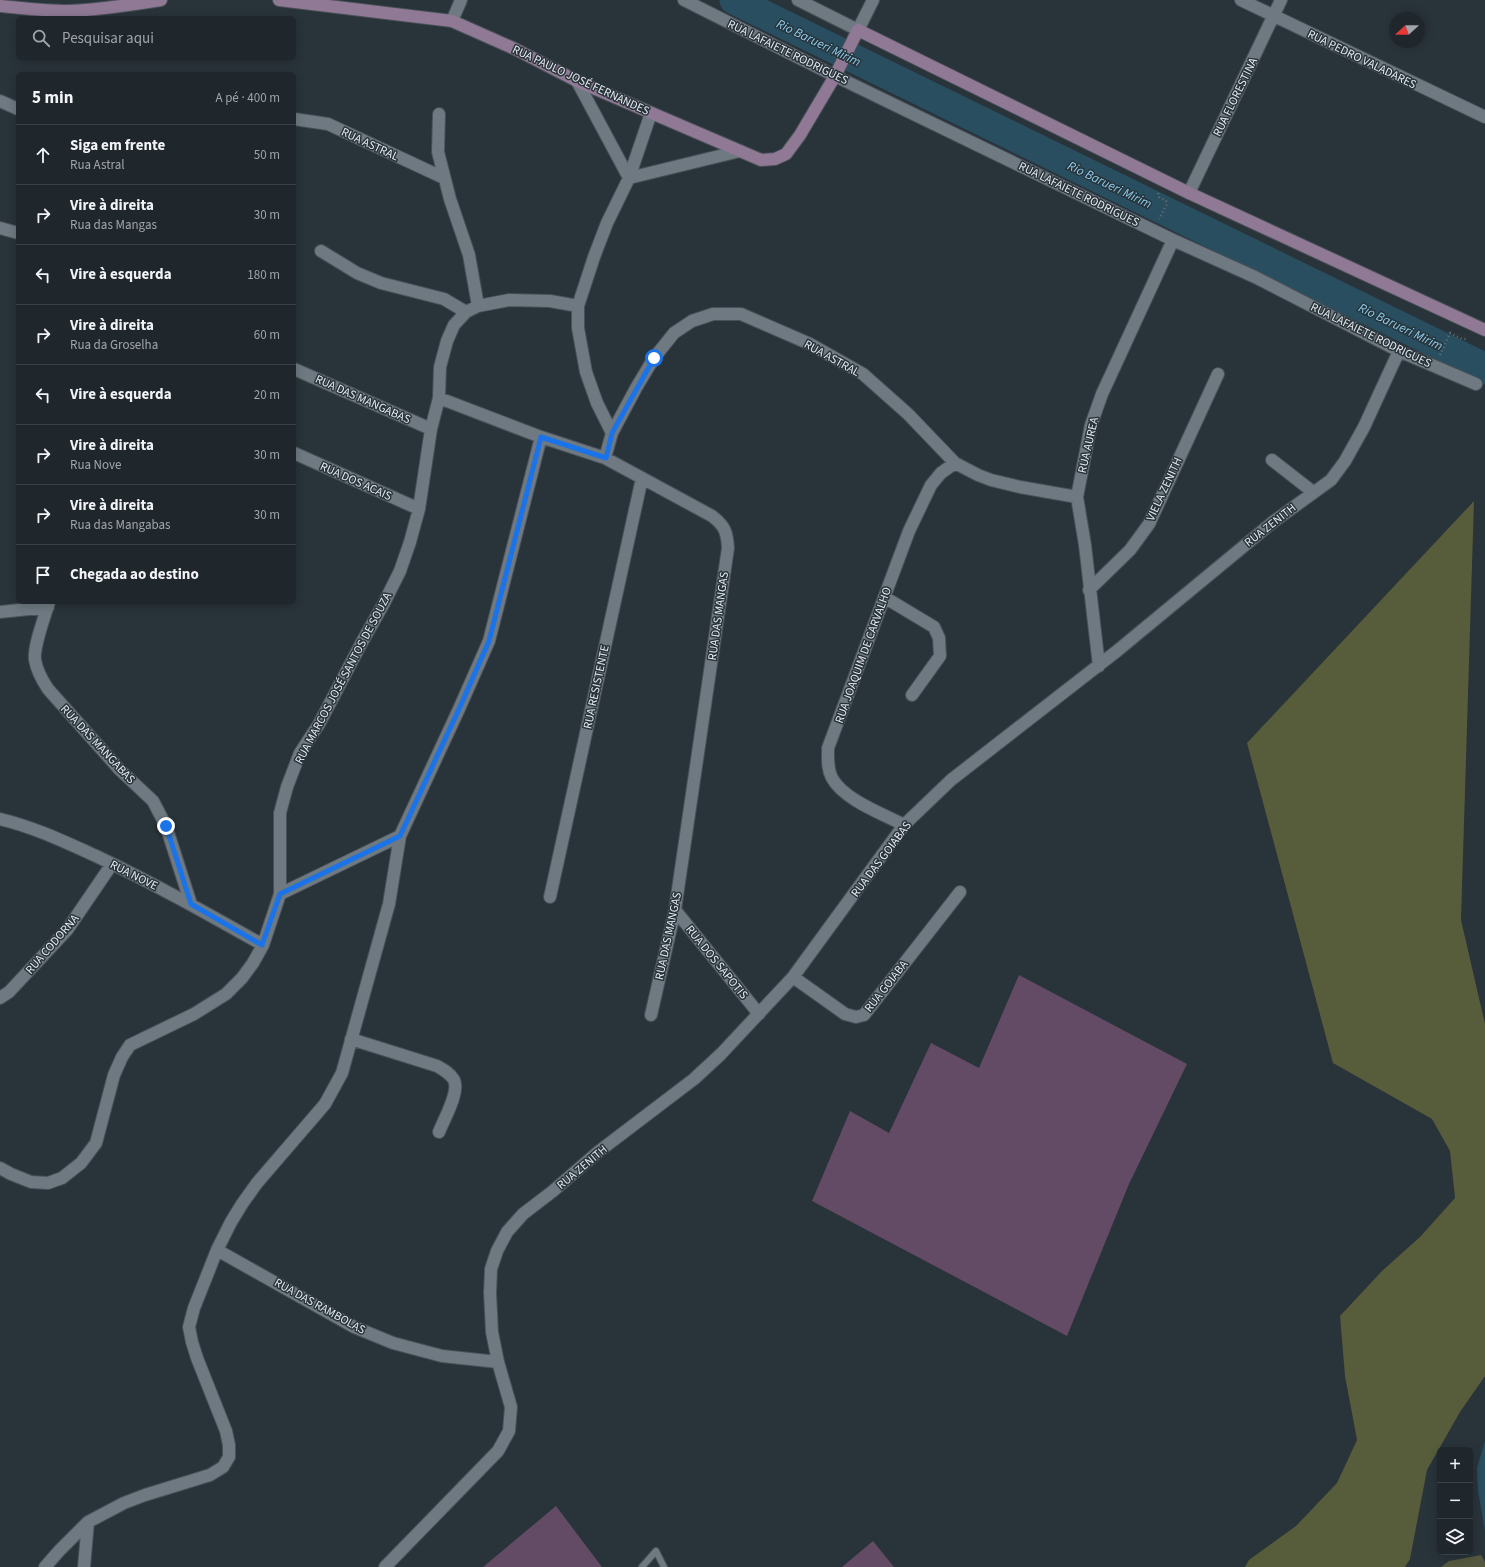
<!DOCTYPE html>
<html lang="pt">
<head>
<meta charset="utf-8">
<style>
	:root { --surface:#1f262c; --page:#272e34; --text:#f1f3f6; --muted:#a1a5a9; --line:#3c4348 }
	body { margin:0; font-family:"Source Sans 3",sans-serif; background:var(--page); color:var(--text) }
	.controls { position:absolute; right:12px; bottom:12px; display:grid; overflow:hidden; border-radius:6px; box-shadow:0 2px 10px #0003 }
	.controls button { width:36px; height:36px; display:grid; place-items:center; padding:0; border:0; border-bottom:1px solid var(--line); background:var(--surface); color:var(--text); font:20px sans-serif }
	.compass { position:absolute; left:1389px; top:12px; width:36px; height:36px; border-radius:50%; background:var(--surface); box-shadow:0 2px 10px #0003; rotate:249deg }
	.stop { position:absolute; width:12px; height:12px; margin:-9px; border:3px solid #1a73e8; border-radius:50%; background:#fff }
	.stop.end { background:#1a73e8; border-color:#fff; box-shadow:0 1px 4px #0008 }
	.list { margin:0; padding:0; list-style:none }
	h2 { display:flex; justify-content:space-between; align-items:center; height:52px; margin:0; padding:0 16px; font-size:17px }
	h2 small { font-size:13px; font-weight:400; color:var(--muted) }
	.list li { display:grid; grid-template-columns:26px 1fr auto; gap:12px; align-items:center; box-sizing:border-box; height:60px; padding:0 16px; border-top:1px solid var(--line) }
	.list b { display:block; font-size:15px; white-space:nowrap }
	.list p { margin:0; font-size:13px; white-space:nowrap; color:var(--muted) }
	.list em { font-size:13px; font-style:normal; color:var(--muted) }
	.icon { flex:none; width:22px; height:22px; fill:none; stroke:currentColor; stroke-width:2; stroke-linecap:round; stroke-linejoin:round }
	.map { position:relative; flex:none; width:1485px; height:1567px; overflow:hidden }
	.search { position:absolute; background:var(--surface); box-shadow:0 2px 10px #0003; left:16px; top:16px; width:280px; height:44px; display:flex; align-items:center; gap:10px; box-sizing:border-box; padding:0 14px; border-radius:6px; color:var(--muted); font-size:15px }
	.panel { position:absolute; background:var(--surface); box-shadow:0 2px 10px #0003; left:16px; top:72px; width:280px; height:532px; border-radius:6px }
	.map>svg:first-child { display:block }
</style>
</head>
<body>
<div class="map">
<svg width="1485" height="1567" viewBox="0 0 1485 1567">
	<rect width="100%" height="100%" fill="#29333a"/>
	<path fill="#53583e" d="M1481 1555 1485 1562V1567H1441L1449 1561Z"/>
	<path fill="#575c3a" d="M1474 501 1461 920 1485 1024V1376L1460 1412 1427 1470 1410 1559 1405 1567H1245L1249 1560 1296 1526 1337 1483 1357 1440 1345 1376 1340 1316 1382 1271 1420 1237 1455 1198 1450 1151 1432 1119 1333 1063 1247 743Z"/>
	<path fill="#284e60" d="M1485 1441V1531L1478 1491 1477 1468Z"/>
	<g fill="none" stroke-linecap="round" stroke-linejoin="round">
		<path stroke="#284e60" stroke-width="29" d="M734 0 1480 365 1485 370"/>
	</g>
	<path fill="#644b65" d="M1019 975 1187 1064 1129 1184 1067 1336 812 1201 850 1111 889 1133 931 1043 979 1068Z
		M556 1506 602 1567H483Z
		M873 1541 894 1567H842Z"/>
	<g fill="none" stroke-linecap="round" stroke-linejoin="round">
		<defs>
			<path id="lane" d="M642 1567 656 1551 664 1567"/>
			<path id="street" d="M684 0 835 76 1173 240 1255 277 1399 351 1476 384
				M798 0 858 30 873 0
				M1241 0 1485 117
				M452 21 461 0
				M577 81 629 178 651 113
				M0 101 18 109
				M439 114 438 152 450 199 469 255 478 306
				M294 119 328 124 444 178
				M1189 193 1281 0
				M0 228 18 233
				M321 251 357 273 381 283 444 299 466 312
				M294 369 431 429
				M439 398 541 437 605 458 712 516C725 526 727 532 728 548L675 910 651 1015
				M612 433 597 403 586 372 578 328V306L594 257 607 223 629 178 740 151
				M294 453 419 509
				M605 458 612 433 636 388 654 358 674 333 692 321 713 314H741L810 344 863 374 908 414 955 463 978 475 991 480 1020 487 1077 497
				M1272 460 1313 492
				M1089 590 1130 550 1149 524 1218 374
				M884 597 934 627 939 638 940 656 912 695
				M49 602C45 616 33 647 35 660 37 671 42 680 48 689L120 770 153 801 166 826 191 904
				M0 612 48 607
				M1099 666 1085 545 1077 497 1091 425 1102 394 1173 240
				M0 819C34 827 65 842 96 856 153 883 208 914 263 945
				M904 825C883 814 844 800 832 778 827 769 828 758 828 748L909 531 931 485 941 473 955 463
				M280 894 400 836
				M550 897 642 478
				M675 910 759 1014
				M793 977 845 1014 856 1017 864 1015 960 892
				M0 998 9 992 67 930 112 864
				M351 1039 437 1066C444 1070 450 1073 454 1080 460 1092 444 1119 439 1132
				M0 1168 11 1174 31 1182 48 1183 62 1178 81 1163 96 1143 114 1075 122 1057 130 1045 194 1014 226 994 242 978 253 963 263 945 280 894V813L287 787 300 753 319 724 362 642 384 603 400 571 410 542 419 509 431 429 439 398 440 367 447 341 454 325 466 312 478 306 509 300 550 301 578 306
				M217 1250 354 1327 393 1343 442 1356 498 1362
				M45 1567 59 1551 88 1522 124 1503 145 1495 210 1475 223 1467 229 1457V1445L226 1431 197 1358 192 1342 189 1327 194 1308 217 1250 231 1222 242 1204 257 1183 325 1104 342 1073 389 904 400 836 459 709 489 641 541 437
				M84 1567 88 1522
				M385 1567 498 1451 509 1431 511 1407 498 1362 492 1332 490 1293 491 1269 497 1251 507 1232 523 1214 553 1191 598 1152 694 1079 721 1054 793 977 904 825 951 780 1117 651 1273 522 1331 480 1345 461 1364 427 1399 351"/>
			<path id="secondary" d="M279 0 452 21 515 49 577 81 761 160 775 159 786 154 800 135 835 76 858 30 1189 193 1485 330
				M0 6C23 8 45 11 68 11 99 10 130 5 161 0"/>
		</defs>
		<use href="#lane" stroke="#495057" stroke-width="8"/>
		<use href="#street" stroke="#495057" stroke-width="14"/>
		<use href="#secondary" stroke="#495057" stroke-width="14"/>
		<path stroke="#677076" stroke-width="2.5" stroke-dasharray="1 3" stroke-linecap="butt" d="M1158 193 1159 197 1166 201 1167 204 1159 219
			M1440 355 1450 333 1462 339H1466V337"/>
		<use href="#lane" stroke="#6e7981" stroke-width="6"/>
		<use href="#street" stroke="#6e7981" stroke-width="12"/>
		<use href="#secondary" stroke="#8f7995" stroke-width="12"/>
	</g>
	<g fill="none" stroke-linecap="round" stroke-linejoin="round">
		<path stroke="#1a73e8" stroke-width="5" d="M166 826 191 904 262 945 280 894 400 836 459 709 489 641 541 437 606 458 612 433 654 358"/>
	</g>
	<g text-anchor="middle" stroke-width="3" stroke-linejoin="round" paint-order="stroke">
		<g font-size="12" fill="#e5ebf0" stroke="#29333a">
			<text transform="translate(788 52) rotate(26)" y="4">RUA LAFAIETE RODRIGUES</text>
			<text transform="translate(1362 59) rotate(26)" y="4">RUA PEDRO VALADARES</text>
			<text transform="translate(581 80) rotate(25)" y="4">RUA PAULO JOSÉ FERNANDES</text>
			<text transform="translate(1235 97) rotate(-64)" y="4">RUA FLORESTINA</text>
			<text transform="translate(370 144) rotate(25)" y="4">RUA ASTRAL</text>
			<text transform="translate(1079 194) rotate(26)" y="4">RUA LAFAIETE RODRIGUES</text>
			<text transform="translate(1371 335) rotate(26)" y="4">RUA LAFAIETE RODRIGUES</text>
			<text transform="translate(832 358) rotate(29)" y="4">RUA ASTRAL</text>
			<text transform="translate(363 399) rotate(24)" y="4">RUA DAS MANGABAS</text>
			<text transform="translate(1088 445) rotate(-77)" y="4">RUA AUREA</text>
			<text transform="translate(356 481) rotate(24)" y="4">RUA DOS ACAIS</text>
			<text transform="translate(1164 489) rotate(-65)" y="4">VIELA ZENITH</text>
			<text transform="translate(1270 525) rotate(-38)" y="4">RUA ZENITH</text>
			<text transform="translate(718 616) rotate(-82)" y="4">RUA DAS MANGAS</text>
			<text transform="translate(863 655) rotate(-70)" y="4">RUA JOAQUIM DE CARVALHO</text>
			<text transform="translate(343 678) rotate(-62)" y="4">RUA MARCOS JOSÉ SANTOS DE SOUZA</text>
			<text transform="translate(596 687) rotate(-78)" y="4">RUA RESISTENTE</text>
			<text transform="translate(98 744) rotate(47)" y="4">RUA DAS MANGABAS</text>
			<text transform="translate(881 859) rotate(-53)" y="4">RUA DAS GOIABAS</text>
			<text transform="translate(134 875) rotate(27)" y="4">RUA NOVE</text>
			<text transform="translate(668 936) rotate(-78)" y="4">RUA DAS MANGAS</text>
			<text transform="translate(52 944) rotate(-49)" y="4">RUA CODORNA</text>
			<text transform="translate(717 962) rotate(51)" y="4">RUA DOS SAPOTIS</text>
			<text transform="translate(886 986) rotate(-52)" y="4">RUA GOIABA</text>
			<text transform="translate(582 1167) rotate(-40)" y="4">RUA ZENITH</text>
			<text transform="translate(320 1306) rotate(29)" y="4">RUA DAS RAMBOLAS</text>
		</g>
		<g font-size="13" font-style="italic" fill="#8aceee" stroke="#29333a">
			<text transform="translate(819 42) rotate(26)" y="5">Rio Barueri Mirim</text>
			<text transform="translate(1110 184) rotate(26)" y="5">Rio Barueri Mirim</text>
			<text transform="translate(1401 326) rotate(26)" y="5">Rio Barueri Mirim</text>
		</g>
	</g>
</svg>
<div class="controls">
<button>+</button>
<button>−</button>
<button><svg class="icon" aria-label="layers" viewBox="0 0 24 24"><path d="M12 4l9 5-9 5-9-5zM3 14l9 5 9-5"/></svg></button>
</div>
<svg class="compass" viewBox="-18 -18 36 36"><path d="M0-13l5 13h-10z" fill="#e53935"/><path d="M0 13l5-13h-10z" fill="#a1a5a9"/></svg>
<div class="stop" style="left:654px;top:358px"></div>
<div class="stop end" style="left:166px;top:826px"></div>
<div class="search"><svg class="icon" aria-label="search" viewBox="0 0 24 24"><circle cx="10" cy="10" r="6"/><path d="M15 15l6 6"/></svg>Pesquisar aqui</div>
<section class="panel">
<h2>5 min<small>A pé · 400 m</small></h2>
<ul class="list">
<li><svg class="icon" aria-label="ahead" viewBox="0 0 24 24"><path d="M12 20V5M6 11l6-6 6 6"/></svg><div><b>Siga em frente</b><p>Rua Astral</p></div><em>50 m</em></li>
<li><svg class="icon" aria-label="right" viewBox="0 0 24 24"><path d="M7 20v-9h11M14 6l5 5-5 5"/></svg><div><b>Vire à direita</b><p>Rua das Mangas</p></div><em>30 m</em></li>
<li><svg class="icon" aria-label="left" viewBox="0 0 24 24"><path d="M17 20v-9H6M10 6l-5 5 5 5"/></svg><div><b>Vire à esquerda</b></div><em>180 m</em></li>
<li><svg class="icon" aria-label="right" viewBox="0 0 24 24"><path d="M7 20v-9h11M14 6l5 5-5 5"/></svg><div><b>Vire à direita</b><p>Rua da Groselha</p></div><em>60 m</em></li>
<li><svg class="icon" aria-label="left" viewBox="0 0 24 24"><path d="M17 20v-9H6M10 6l-5 5 5 5"/></svg><div><b>Vire à esquerda</b></div><em>20 m</em></li>
<li><svg class="icon" aria-label="right" viewBox="0 0 24 24"><path d="M7 20v-9h11M14 6l5 5-5 5"/></svg><div><b>Vire à direita</b><p>Rua Nove</p></div><em>30 m</em></li>
<li><svg class="icon" aria-label="right" viewBox="0 0 24 24"><path d="M7 20v-9h11M14 6l5 5-5 5"/></svg><div><b>Vire à direita</b><p>Rua das Mangabas</p></div><em>30 m</em></li>
<li><svg class="icon" aria-label="arrive" viewBox="0 0 24 24"><path d="M6 21V4h12l-3 4 3 4H6"/></svg><div><b>Chegada ao destino</b></div></li>
</ul>
</section>
</div>
</body>
</html>
